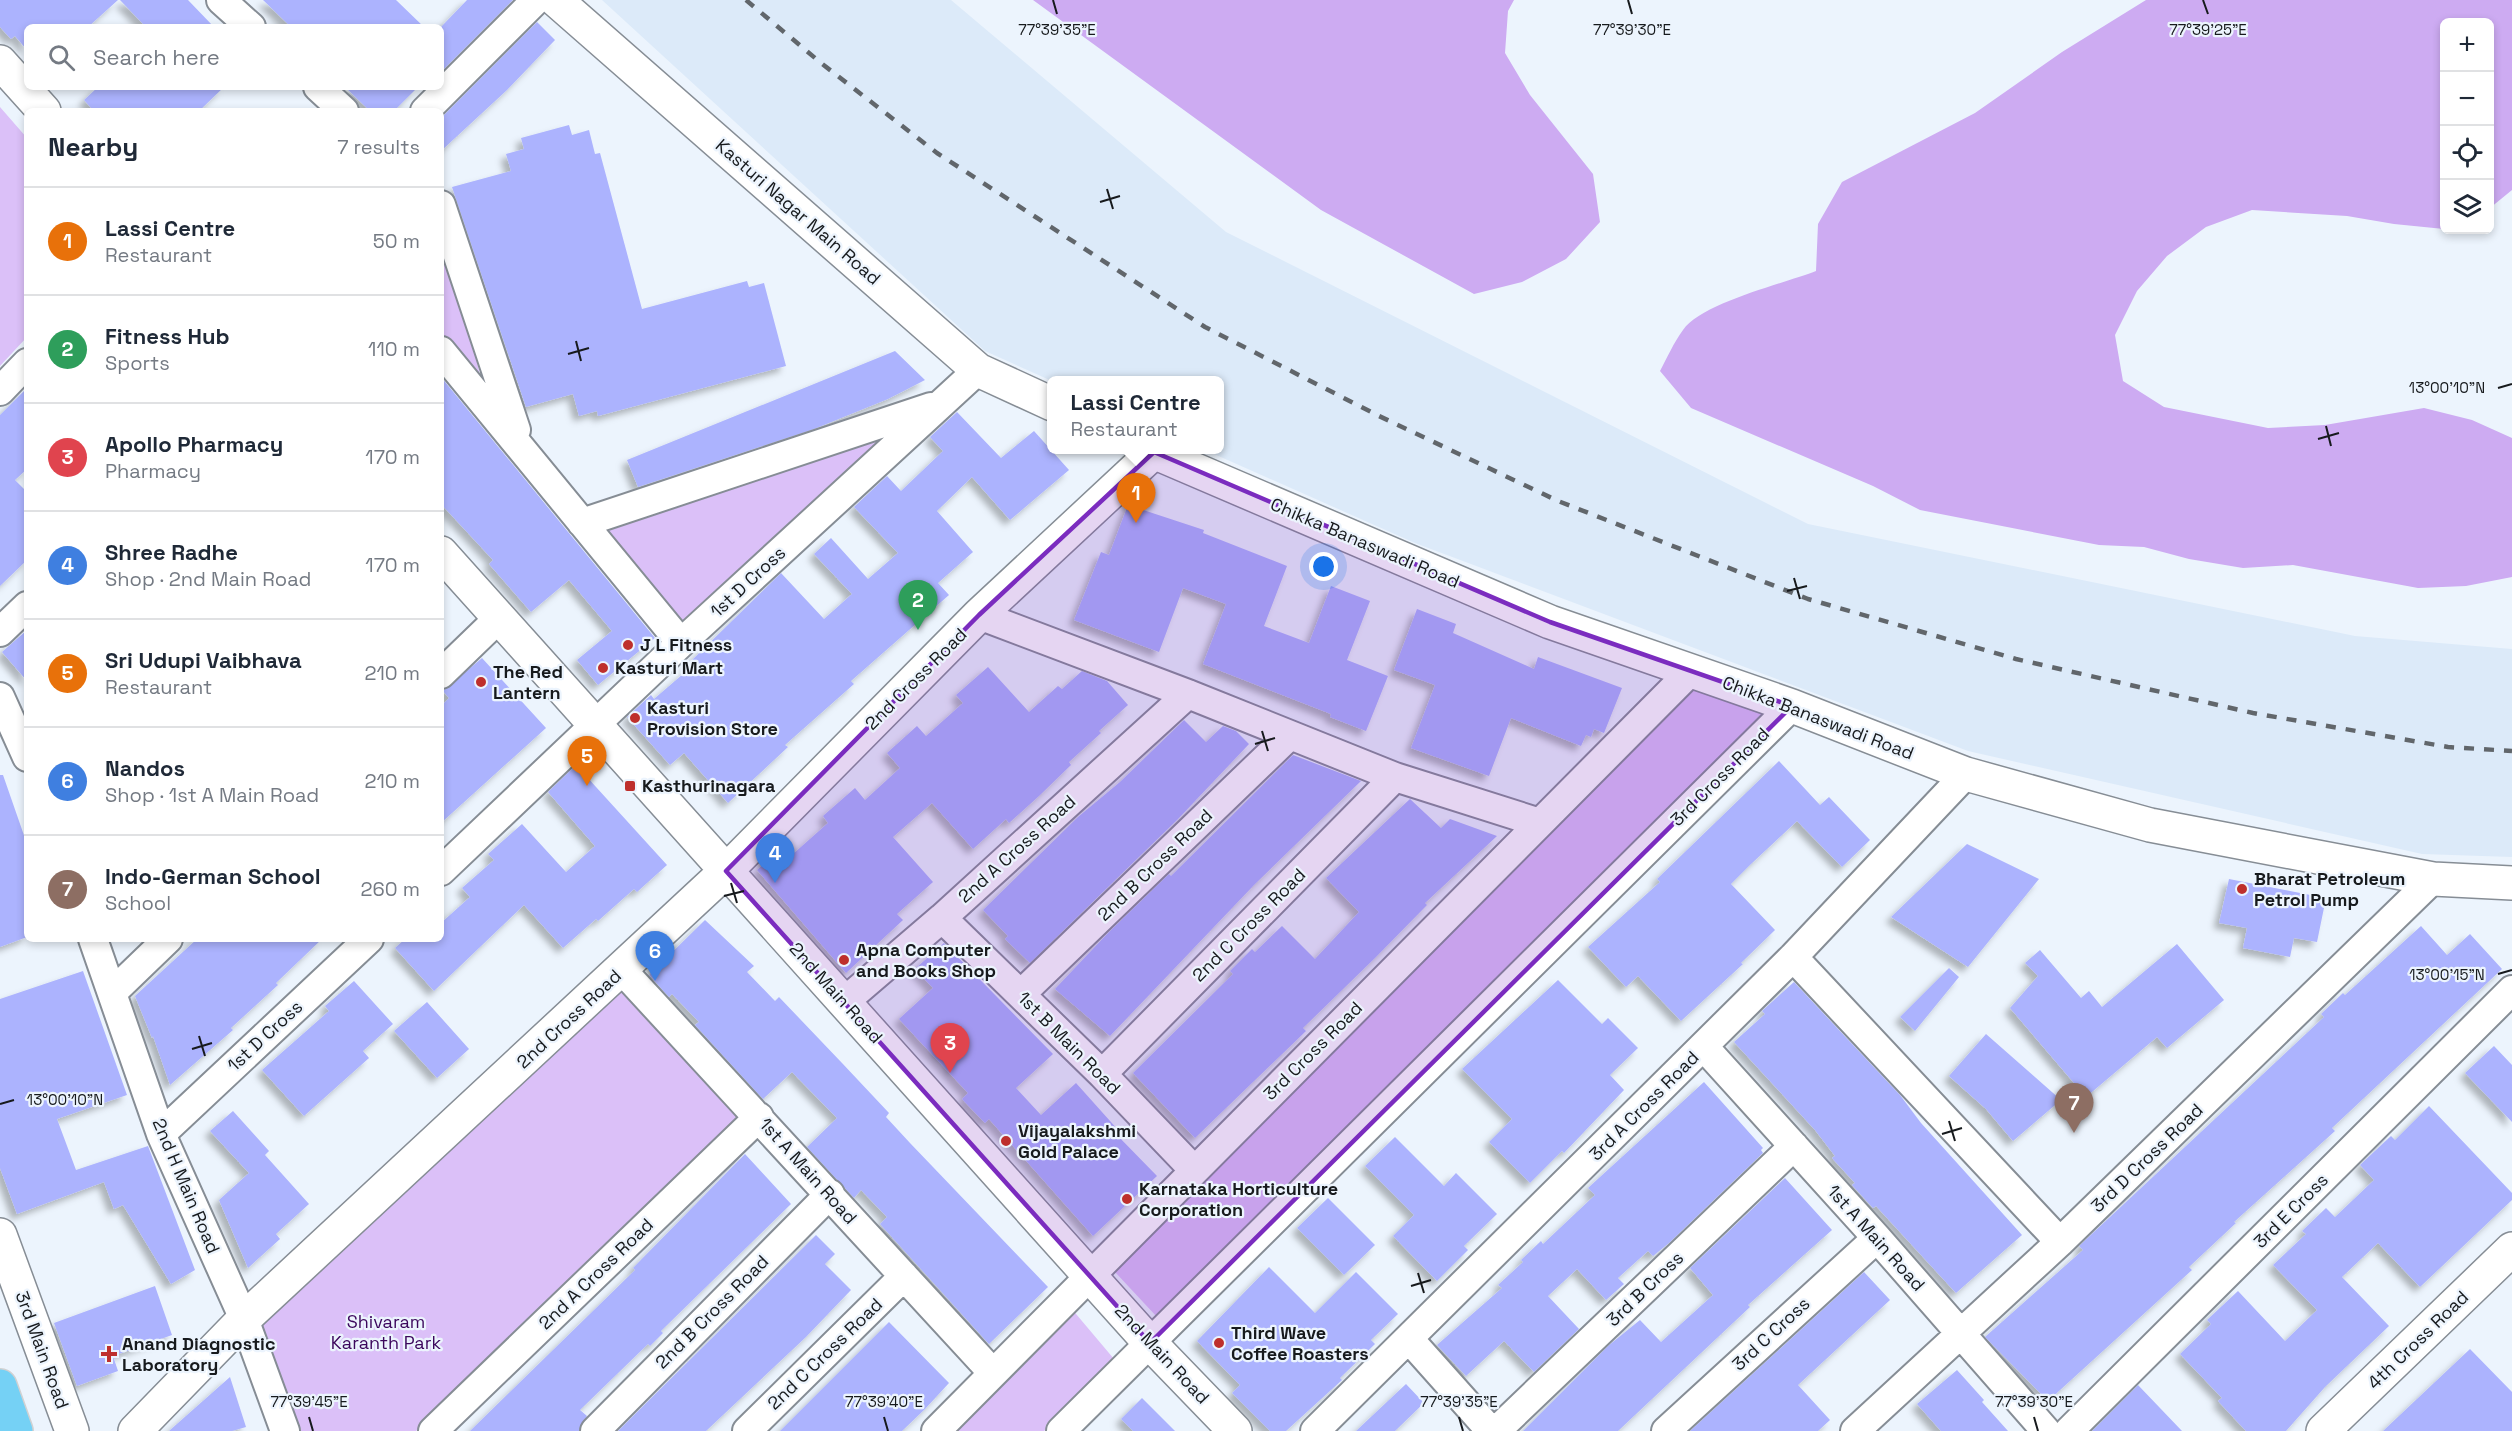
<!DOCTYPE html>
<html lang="en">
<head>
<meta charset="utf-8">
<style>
	:root { --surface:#fff; --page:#f6f6f7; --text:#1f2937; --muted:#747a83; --line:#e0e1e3; --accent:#b45309 }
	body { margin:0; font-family:"Space Grotesk",sans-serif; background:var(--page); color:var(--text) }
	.controls { position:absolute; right:18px; top:18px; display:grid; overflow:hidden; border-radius:9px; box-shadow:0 3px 9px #0003 }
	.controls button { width:54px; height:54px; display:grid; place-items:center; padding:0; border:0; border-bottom:2px solid var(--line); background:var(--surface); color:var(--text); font:30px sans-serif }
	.you { position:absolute; left:1324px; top:567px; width:21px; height:21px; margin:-15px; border:4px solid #fff; border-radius:50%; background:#1a73e8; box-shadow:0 0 0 9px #1a73e833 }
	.badge { display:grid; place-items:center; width:39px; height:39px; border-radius:50%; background:var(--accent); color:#fff; font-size:20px; font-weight:700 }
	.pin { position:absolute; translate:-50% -50px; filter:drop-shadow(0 2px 3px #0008) }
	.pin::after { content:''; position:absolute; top:32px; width:21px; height:18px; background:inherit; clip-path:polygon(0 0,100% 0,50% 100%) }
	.popup { position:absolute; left:1047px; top:376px; width:177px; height:78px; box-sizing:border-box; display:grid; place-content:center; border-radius:9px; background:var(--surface); filter:drop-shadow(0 2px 4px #0005); font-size:20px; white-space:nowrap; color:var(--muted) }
	.popup b { font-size:22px; color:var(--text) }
	.popup::after { content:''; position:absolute; left:50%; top:100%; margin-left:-12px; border:12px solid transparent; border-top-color:var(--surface) }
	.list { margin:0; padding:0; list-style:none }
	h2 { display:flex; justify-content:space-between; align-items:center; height:78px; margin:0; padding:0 24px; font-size:26px }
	h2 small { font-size:20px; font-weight:400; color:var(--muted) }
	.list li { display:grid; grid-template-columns:39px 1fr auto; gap:18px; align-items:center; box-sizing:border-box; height:108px; padding:0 24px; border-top:2px solid var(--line) }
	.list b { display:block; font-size:22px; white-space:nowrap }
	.list p { margin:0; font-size:20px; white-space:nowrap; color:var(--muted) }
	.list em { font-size:20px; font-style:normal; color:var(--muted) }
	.icon { flex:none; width:33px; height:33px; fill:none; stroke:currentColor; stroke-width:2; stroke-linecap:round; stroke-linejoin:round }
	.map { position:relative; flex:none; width:2512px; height:1431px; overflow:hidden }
	.search { position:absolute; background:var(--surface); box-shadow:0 3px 9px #0003; left:24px; top:24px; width:420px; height:66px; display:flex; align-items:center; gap:15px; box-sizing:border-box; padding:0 21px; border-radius:9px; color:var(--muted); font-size:22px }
	.panel { position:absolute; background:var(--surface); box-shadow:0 3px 9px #0003; left:24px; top:108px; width:420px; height:834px; border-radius:9px }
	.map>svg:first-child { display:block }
</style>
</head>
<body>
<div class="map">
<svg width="2512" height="1431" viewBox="0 0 2512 1431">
	<defs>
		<filter id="shadow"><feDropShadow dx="-5.5" dy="5.5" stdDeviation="3" flood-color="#0004"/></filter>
	</defs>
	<rect width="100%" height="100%" fill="#ecf4fd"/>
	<path fill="#dceaf9" d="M602 0H951L1226 232 1808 524 2355 636 2512 649V857L2422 854 1968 751 1415 543 1205 450H1220V380L1052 381 985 351Z"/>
	<path fill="#dbc0f8" d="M0 107 27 138V337L0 366Z
		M441 235 468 319 482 385 441 338Z
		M884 439 684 622 602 528Z
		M1693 689 1769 710 1157 1317 1115 1272Z
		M624 985 748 1114 416 1431H301L261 1323Z
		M1071 1308 1114 1359 1044 1431H949Z"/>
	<path fill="#cdabf2" d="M1033 0H1514L1508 11 1505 53 1530 95 1593 174 1600 222 1566 259 1522 282 1474 294 1321 210Z
		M2146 0H2512V190L2490 208V22H2444V229L2394 224 2347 216 2252 210 2206 227 2167 256 2137 291 2115 335 2123 381 2164 407 2268 428 2325 425 2424 408 2472 420 2512 438V577L2466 586 2418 588 2293 565 2243 568 2189 559 2144 547 2099 545 1920 510 1873 486 1691 408 1660 371C1667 358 1674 342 1683 330 1702 303 1782 284 1816 271L1818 224 1842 182 1975 113 2062 52Z"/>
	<path fill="#acb3fe" filter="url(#shadow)" d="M0 0H118L88 27H27V50L15 36 11 39 0 27Z
		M120 0H188L214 27H146Z
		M263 0H396L424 27H291Z
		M467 0H513L441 72V27Z
		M537 22 555 40 507 90 441 151V118Z
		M98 87H224L199 111H94L84 100Z
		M345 87H418L394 111H370Z
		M569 125 572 135 589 130 595 154 600 153 642 309 747 281 749 287 764 283 786 366 598 416 597 411 579 416 573 394 526 407 452 187 511 171 506 154 524 149 521 138Z
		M895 351 925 380 888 399 814 429 638 487 627 460Z
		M441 377 655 638 598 685 577 660 612 631 569 580 531 612 489 564 493 560 441 504Z
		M27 388V469L15 480 27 492V560L0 586V415Z
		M957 412 1001 458 1034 431 1069 470 1010 520 972 477 937 511 973 552 938 583 949 595 851 681 854 684 785 745 788 747 728 803 684 753 670 765 627 717 651 695 654 699 690 668 687 665 781 573 824 619 852 594 814 554 831 538 868 579 898 553 854 507 887 476 901 491 943 451 930 437Z
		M1128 505 1204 530 1203 533 1287 566 1264 626 1309 643 1331 586 1370 601 1347 660 1388 676 1366 731 1330 717 1331 714 1203 664 1226 604 1183 588 1159 652 1074 620 1101 552 1109 555Z
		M1417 609 1456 624 1453 633 1534 669 1538 657 1622 688 1604 733 1594 729 1591 737 1586 735 1581 746 1511 718 1489 776 1411 748 1435 685 1394 670Z
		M27 630V681L2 652Z
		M482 658 546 728 441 823V706L449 698 443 691Z
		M988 667 1029 712 1058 686 1062 689 1082 671 1107 681 1128 705 1099 731 1101 733 1069 762 1071 765 1039 796 1009 823 1006 819 973 849 932 803 893 837 933 882 897 914 903 920 846 973 757 870 776 853 784 862 828 823 823 816 855 788 865 800 900 768 887 753 917 726 926 736 963 703 956 695Z
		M1184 720 1206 742 1223 726 1236 731 1249 744 1178 819 1030 963 1005 939 1008 936 983 910 1078 817 1120 782Z
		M1293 755 1361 781 1254 885 1110 1036 1055 989 1109 932 1169 874 1171 876Z
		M1779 761 1820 805 1829 797 1870 840 1842 867 1797 821 1751 864 1731 884 1775 930 1741 963 1743 964 1681 1021 1638 976 1626 987 1588 947 1660 882 1657 879Z
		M576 765 667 865 637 892 634 889 598 921 596 919 563 948 524 905 434 991 395 948 405 939H441V923L470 897 462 888 494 860 488 854 522 824 566 872 595 846 548 792Z
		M0 775H3L27 844V937L0 947Z
		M1410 799 1441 828 1450 819 1497 836 1425 903 1427 905 1376 957 1303 1028 1306 1031 1195 1138 1133 1073 1233 974 1230 971 1252 949 1255 952 1282 926 1315 959 1359 912 1326 878Z
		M1967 844 2039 879 1968 967 1891 917Z
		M2229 879 2326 898 2317 942 2294 938 2290 957 2243 948 2247 928 2219 923Z
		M705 920 754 966 747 972 775 1001 779 997 842 1063 889 1113 886 1117 910 1143 1048 1287 989 1344 880 1224 887 1217 861 1190 854 1198 807 1147 837 1118 792 1072 763 1099 695 1025 699 1022 672 994 669 997 649 975Z
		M2421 926 2447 955 2470 934 2502 969 2332 1128 2335 1131 2234 1222 2236 1223 2189 1267 2192 1270 2048 1401 1985 1337 2083 1250 2079 1246 2324 1017 2321 1014 2343 993 2345 995Z
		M197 939H322L276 983 278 985 231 1028 233 1030 170 1085 153 1036 152 1038 135 996Z
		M944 943 1053 1054 1016 1088 1041 1115 1076 1083 1119 1131 1116 1134 1157 1176 1093 1236 989 1119 985 1123 962 1099 968 1093 899 1019 933 988 915 969Z
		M2177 944 2224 1000 2167 1048 2157 1037 2086 1097 2010 1008 2038 976 2025 963 2040 950 2081 998 2089 991 2102 1007Z
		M1949 968 1959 977 1915 1031 1900 1017Z
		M83 971 127 1095 57 1119 76 1170 148 1146 195 1270 171 1284 123 1205 114 1209 104 1182 17 1214 0 1168V999Z
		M1558 980 1602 1024 1608 1018 1638 1048 1610 1075 1624 1090 1564 1153 1562 1151 1530 1183 1489 1142 1512 1119 1462 1069Z
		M354 981 393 1024 363 1051 369 1058 304 1116 262 1070 329 1011 325 1006Z
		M1794 982 1900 1095 1921 1123 2022 1235 1956 1293 1876 1206 1873 1208 1852 1185 1855 1183 1832 1158 1835 1156 1815 1130 1734 1042 1765 1014 1762 1011Z
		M427 1002 469 1049 437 1078 394 1031Z
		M1986 1034 2061 1100 2013 1141 1986 1109 1949 1076Z
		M2494 1046 2512 1065V1122L2465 1073Z
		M1704 1082 1763 1148 1761 1150 1763 1153 1669 1243 1653 1256 1648 1251 1618 1278 1624 1284 1606 1300 1577 1269 1548 1296 1579 1329 1534 1372 1504 1341 1466 1376 1437 1345 1502 1288 1498 1285 1523 1262 1521 1260 1541 1241 1543 1244 1595 1195 1588 1188Z
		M2429 1106 2512 1193V1200L2420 1287 2378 1243 2342 1277 2389 1326 2325 1387 2286 1431H2246L2218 1401 2222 1398 2180 1354 2211 1324 2207 1320 2238 1291 2285 1341 2317 1310 2273 1265 2306 1234 2302 1231 2326 1208 2335 1217 2374 1180 2360 1165 2391 1136 2395 1140Z
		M233 1111 269 1151 265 1155 309 1204 276 1234 280 1239 248 1268 219 1200 249 1173 210 1131Z
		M1395 1137 1444 1186 1456 1173 1497 1214 1464 1246 1468 1250 1437 1281 1393 1236 1414 1215 1365 1166Z
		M745 1154 791 1204 661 1331 663 1333 650 1346 648 1344 580 1410 587 1416 579 1431H470L635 1270 633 1268Z
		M1785 1178 1832 1230 1748 1305 1750 1307 1618 1431H1523L1608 1346 1640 1320 1661 1342 1713 1295 1690 1268Z
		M1328 1198 1375 1245 1344 1275 1297 1228Z
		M816 1235 835 1254 825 1264 851 1290 806 1337 706 1431H618Z
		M1269 1267 1315 1313 1356 1272 1398 1314 1371 1340 1375 1344 1340 1378 1342 1380 1286 1431H1270L1232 1393 1240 1385 1197 1341Z
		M1864 1272 1890 1300 1798 1385 1830 1420 1818 1431H1690Z
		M155 1286 172 1335 113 1356 118 1371 77 1386 54 1323Z
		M889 1322 949 1383 925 1409 902 1431H780Z
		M2470 1349 2512 1392V1431H2383Z
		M1957 1370 1984 1400 1982 1402 2008 1431H1941L1917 1404Z
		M230 1377 246 1427 232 1431H169Z
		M1406 1384 1424 1403 1395 1431H1356Z
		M2138 1385 2182 1431H2092Z
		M1142 1398 1175 1431H1133L1121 1419Z"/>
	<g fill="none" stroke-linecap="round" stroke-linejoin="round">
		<defs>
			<path id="street" d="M221 0 251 27
				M318 87 344 111
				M425 111 536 0
				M441 205 516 430
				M441 351 681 643
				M0 391 27 363
				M582 523 931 407
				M979 615 1188 694 1395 777 1540 823
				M0 632 27 606
				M441 674 499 618
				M0 697 27 757
				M441 871 681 643 978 370
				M942 918 1102 1074 1194 1170
				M93 939 161 1134 244 1319 285 1431
				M1793 957 2060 1242
				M622 970 993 1373
				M113 992 168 939
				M1021 994 1289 736
				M844 1002 942 918 1188 694
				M1704 1047 1877 1238 2046 1431
				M1102 1074 1395 777
				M161 1134 369 939
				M1409 1339 1491 1431
				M433 1431 759 1117
				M595 1431 830 1194
				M747 1431 904 1276
				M936 1431 1691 671
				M1061 1431 1792 706
				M1315 1431 1793 957 1966 774
				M1496 1431 1794 1146
				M1666 1431 1877 1238
				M1855 1431 2060 1242 2433 879
				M2069 1431 2512 990"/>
			<path id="secondary" d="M556 0 978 370 1052 404
				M0 62 44 111
				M1149 450 1550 622 1792 706 1966 774 2150 825 2433 879 2512 883
				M441 553 1150 1343 1235 1431
				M0 1235 72 1431
				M135 1431 244 1319 726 871 979 615 1154 452
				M2323 1431 2512 1249"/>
			<path id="highway" d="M0 1386 16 1431"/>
		</defs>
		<use href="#street" stroke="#868d95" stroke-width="32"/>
		<use href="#secondary" stroke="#868d95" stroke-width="36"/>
		<use href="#highway" stroke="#d1d1d2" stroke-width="36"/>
		<use href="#street" stroke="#fff" stroke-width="28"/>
		<use href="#secondary" stroke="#fff" stroke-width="33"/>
		<use href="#highway" stroke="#75d1f5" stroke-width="33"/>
		<path stroke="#61666b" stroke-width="4.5" stroke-dasharray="10 10" stroke-linecap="butt" d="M746 0 821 63 937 153 1205 327 1379 416 1558 501 1808 599 2016 659 2253 713 2448 747 2512 751"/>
	</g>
	<path fill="#7b2cbf" fill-opacity="0.2" stroke="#7b2cbf" stroke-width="4.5" stroke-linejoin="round" d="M1154 452 1550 622 1792 706 1150 1343 726 871 979 615Z"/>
	<path fill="none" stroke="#171a1d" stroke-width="2" d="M1053 0 1057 14M1628 0 1632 14M2203 0 2208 14M1107 189 1113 209M1100 202 1120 196M576 341 581 361M568 354 589 348M2498 388 2512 384M2326 426 2331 446M2318 439 2339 433M1794 578 1800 599M1787 591 1807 586M1262 731 1268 751M1255 744 1275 738M731 883 737 903M724 896 744 891M2498 974 2512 970M199 1036 205 1056M192 1049 212 1043M0 1104 14 1100M1949 1121 1955 1141M1942 1134 1962 1128M1418 1273 1424 1293M1411 1286 1431 1280M309 1417 313 1431M884 1417 888 1431M1459 1417 1463 1431M2034 1417 2038 1431"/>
	<g fill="#be2f2c" stroke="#ecf4fd" stroke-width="2">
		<circle cx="628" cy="645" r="6"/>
		<circle cx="603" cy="668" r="6"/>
		<circle cx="481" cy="682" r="6"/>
		<circle cx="635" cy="718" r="6"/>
		<rect x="624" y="780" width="12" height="12" rx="3"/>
		<circle cx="2242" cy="889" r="6"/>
		<circle cx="844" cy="960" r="6"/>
		<circle cx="1006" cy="1141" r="6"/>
		<circle cx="1127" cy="1199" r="6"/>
		<circle cx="1219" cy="1343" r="6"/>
		<path d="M106 1345h6v6h6v6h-6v6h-6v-6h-6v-6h6z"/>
	</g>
	<g text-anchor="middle" stroke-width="4.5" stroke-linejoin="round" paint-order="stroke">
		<g font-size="18" fill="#171a1d" stroke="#ecf4fd">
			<text transform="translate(798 212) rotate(41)" y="6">Kasturi Nagar Main Road</text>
			<text transform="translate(1365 543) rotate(23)" y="6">Chikka Banaswadi Road</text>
			<text transform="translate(748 582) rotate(-43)" y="6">1st D Cross</text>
			<text transform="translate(916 679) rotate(-45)" y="6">2nd Cross Road</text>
			<text transform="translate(1818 718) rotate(21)" y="6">Chikka Banaswadi Road</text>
			<text transform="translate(1720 777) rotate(-45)" y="6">3rd Cross Road</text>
			<text transform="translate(1017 849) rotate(-42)" y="6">2nd A Cross Road</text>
			<text transform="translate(1155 865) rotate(-44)" y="6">2nd B Cross Road</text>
			<text transform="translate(1249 925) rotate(-45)" y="6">2nd C Cross Road</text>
			<text transform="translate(836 993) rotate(48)" y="6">2nd Main Road</text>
			<text transform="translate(569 1019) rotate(-43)" y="6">2nd Cross Road</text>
			<text transform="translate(265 1036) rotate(-43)" y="6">1st D Cross</text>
			<text transform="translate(1069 1043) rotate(45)" y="6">1st B Main Road</text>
			<text transform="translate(1313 1051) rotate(-45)" y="6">3rd Cross Road</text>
			<text transform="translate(1644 1106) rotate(-45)" y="6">3rd A Cross Road</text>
			<text transform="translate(2147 1158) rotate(-44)" y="6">3rd D Cross Road</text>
			<text transform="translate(808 1171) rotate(48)" y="6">1st A Main Road</text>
			<text transform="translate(186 1186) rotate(67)" y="6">2nd H Main Road</text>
			<text transform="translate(2291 1211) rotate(-45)" y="6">3rd E Cross</text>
			<text transform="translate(1876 1238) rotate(48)" y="6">1st A Main Road</text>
			<text transform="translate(596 1274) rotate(-44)" y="6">2nd A Cross Road</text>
			<text transform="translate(1645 1289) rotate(-44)" y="6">3rd B Cross</text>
			<text transform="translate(712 1312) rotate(-45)" y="6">2nd B Cross Road</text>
			<text transform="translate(1771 1334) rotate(-43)" y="6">3rd C Cross</text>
			<text transform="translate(2418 1340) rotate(-44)" y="6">4th Cross Road</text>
			<text transform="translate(42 1350) rotate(70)" y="6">3rd Main Road</text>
			<text transform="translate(825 1354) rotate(-44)" y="6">2nd C Cross Road</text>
			<text transform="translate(1162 1354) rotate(47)" y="6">2nd Main Road</text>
		</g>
		<g font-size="18" font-weight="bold" fill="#171a1d" stroke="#ecf4fd" text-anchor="start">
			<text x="640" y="651">J L Fitness</text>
			<text x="615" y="674">Kasturi Mart</text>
			<text x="493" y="678">The Red<tspan x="493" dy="21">Lantern</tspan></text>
			<text x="647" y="714">Kasturi<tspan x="647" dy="21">Provision Store</tspan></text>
			<text x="642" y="792">Kasthurinagara</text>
			<text x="2254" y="885">Bharat Petroleum<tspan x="2254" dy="21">Petrol Pump</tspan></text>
			<text x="856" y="956">Apna Computer<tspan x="856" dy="21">and Books Shop</tspan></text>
			<text x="1018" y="1137">Vijayalakshmi<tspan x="1018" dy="21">Gold Palace</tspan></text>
			<text x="1139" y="1195">Karnataka Horticulture<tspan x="1139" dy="21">Corporation</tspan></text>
			<text x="1231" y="1339">Third Wave<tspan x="1231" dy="21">Coffee Roasters</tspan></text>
			<text x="122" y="1350">Anand Diagnostic<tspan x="122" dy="21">Laboratory</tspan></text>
		</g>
		<g font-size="18" fill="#3b065c" stroke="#ecf4fd">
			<text x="386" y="1328">Shivaram<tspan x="386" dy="21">Karanth Park</tspan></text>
		</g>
	</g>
	<g font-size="15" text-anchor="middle" fill="#171a1d" stroke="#ecf4fd" stroke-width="4.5" stroke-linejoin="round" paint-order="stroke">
		<text x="1057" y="35">77°39'35"E</text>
		<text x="1632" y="35">77°39'30"E</text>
		<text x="2208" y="35">77°39'25"E</text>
		<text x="2447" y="393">13°00'10"N</text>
		<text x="2447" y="980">13°00'15"N</text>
		<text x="65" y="1105">13°00'10"N</text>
		<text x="309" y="1407">77°39'45"E</text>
		<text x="884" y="1407">77°39'40"E</text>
		<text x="1459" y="1407">77°39'35"E</text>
		<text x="2034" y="1407">77°39'30"E</text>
	</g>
</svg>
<div class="controls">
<button>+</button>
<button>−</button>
<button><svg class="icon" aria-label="locate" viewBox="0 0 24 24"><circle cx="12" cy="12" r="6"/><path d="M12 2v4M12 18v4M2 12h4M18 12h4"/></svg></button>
<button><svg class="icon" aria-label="layers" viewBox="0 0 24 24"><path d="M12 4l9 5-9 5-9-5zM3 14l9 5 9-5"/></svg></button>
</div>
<div class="you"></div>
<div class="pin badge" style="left:1136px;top:523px;background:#e8710a">1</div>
<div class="popup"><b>Lassi Centre</b>Restaurant</div>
<div class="pin badge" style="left:918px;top:630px;background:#2e9e5b">2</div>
<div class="pin badge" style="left:950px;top:1073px;background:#e0444e">3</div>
<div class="pin badge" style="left:775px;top:883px;background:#3f7fe0">4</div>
<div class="pin badge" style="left:587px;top:786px;background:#e8710a">5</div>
<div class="pin badge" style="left:655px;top:981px;background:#3f7fe0">6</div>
<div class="pin badge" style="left:2074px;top:1133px;background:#8d6e63">7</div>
<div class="search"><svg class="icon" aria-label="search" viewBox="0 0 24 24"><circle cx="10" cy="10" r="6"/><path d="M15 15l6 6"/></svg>Search here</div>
<section class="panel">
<h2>Nearby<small>7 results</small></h2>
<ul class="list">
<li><span class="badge" style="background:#e8710a">1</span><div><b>Lassi Centre</b><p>Restaurant</p></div><em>50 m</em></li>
<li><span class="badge" style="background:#2e9e5b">2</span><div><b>Fitness Hub</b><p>Sports</p></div><em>110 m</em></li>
<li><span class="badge" style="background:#e0444e">3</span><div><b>Apollo Pharmacy</b><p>Pharmacy</p></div><em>170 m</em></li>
<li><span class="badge" style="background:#3f7fe0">4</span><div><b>Shree Radhe</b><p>Shop · 2nd Main Road</p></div><em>170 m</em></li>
<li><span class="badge" style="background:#e8710a">5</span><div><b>Sri Udupi Vaibhava</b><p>Restaurant</p></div><em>210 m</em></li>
<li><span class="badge" style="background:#3f7fe0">6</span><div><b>Nandos</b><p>Shop · 1st A Main Road</p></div><em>210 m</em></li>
<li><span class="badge" style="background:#8d6e63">7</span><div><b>Indo-German School</b><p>School</p></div><em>260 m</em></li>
</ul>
</section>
</div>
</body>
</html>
